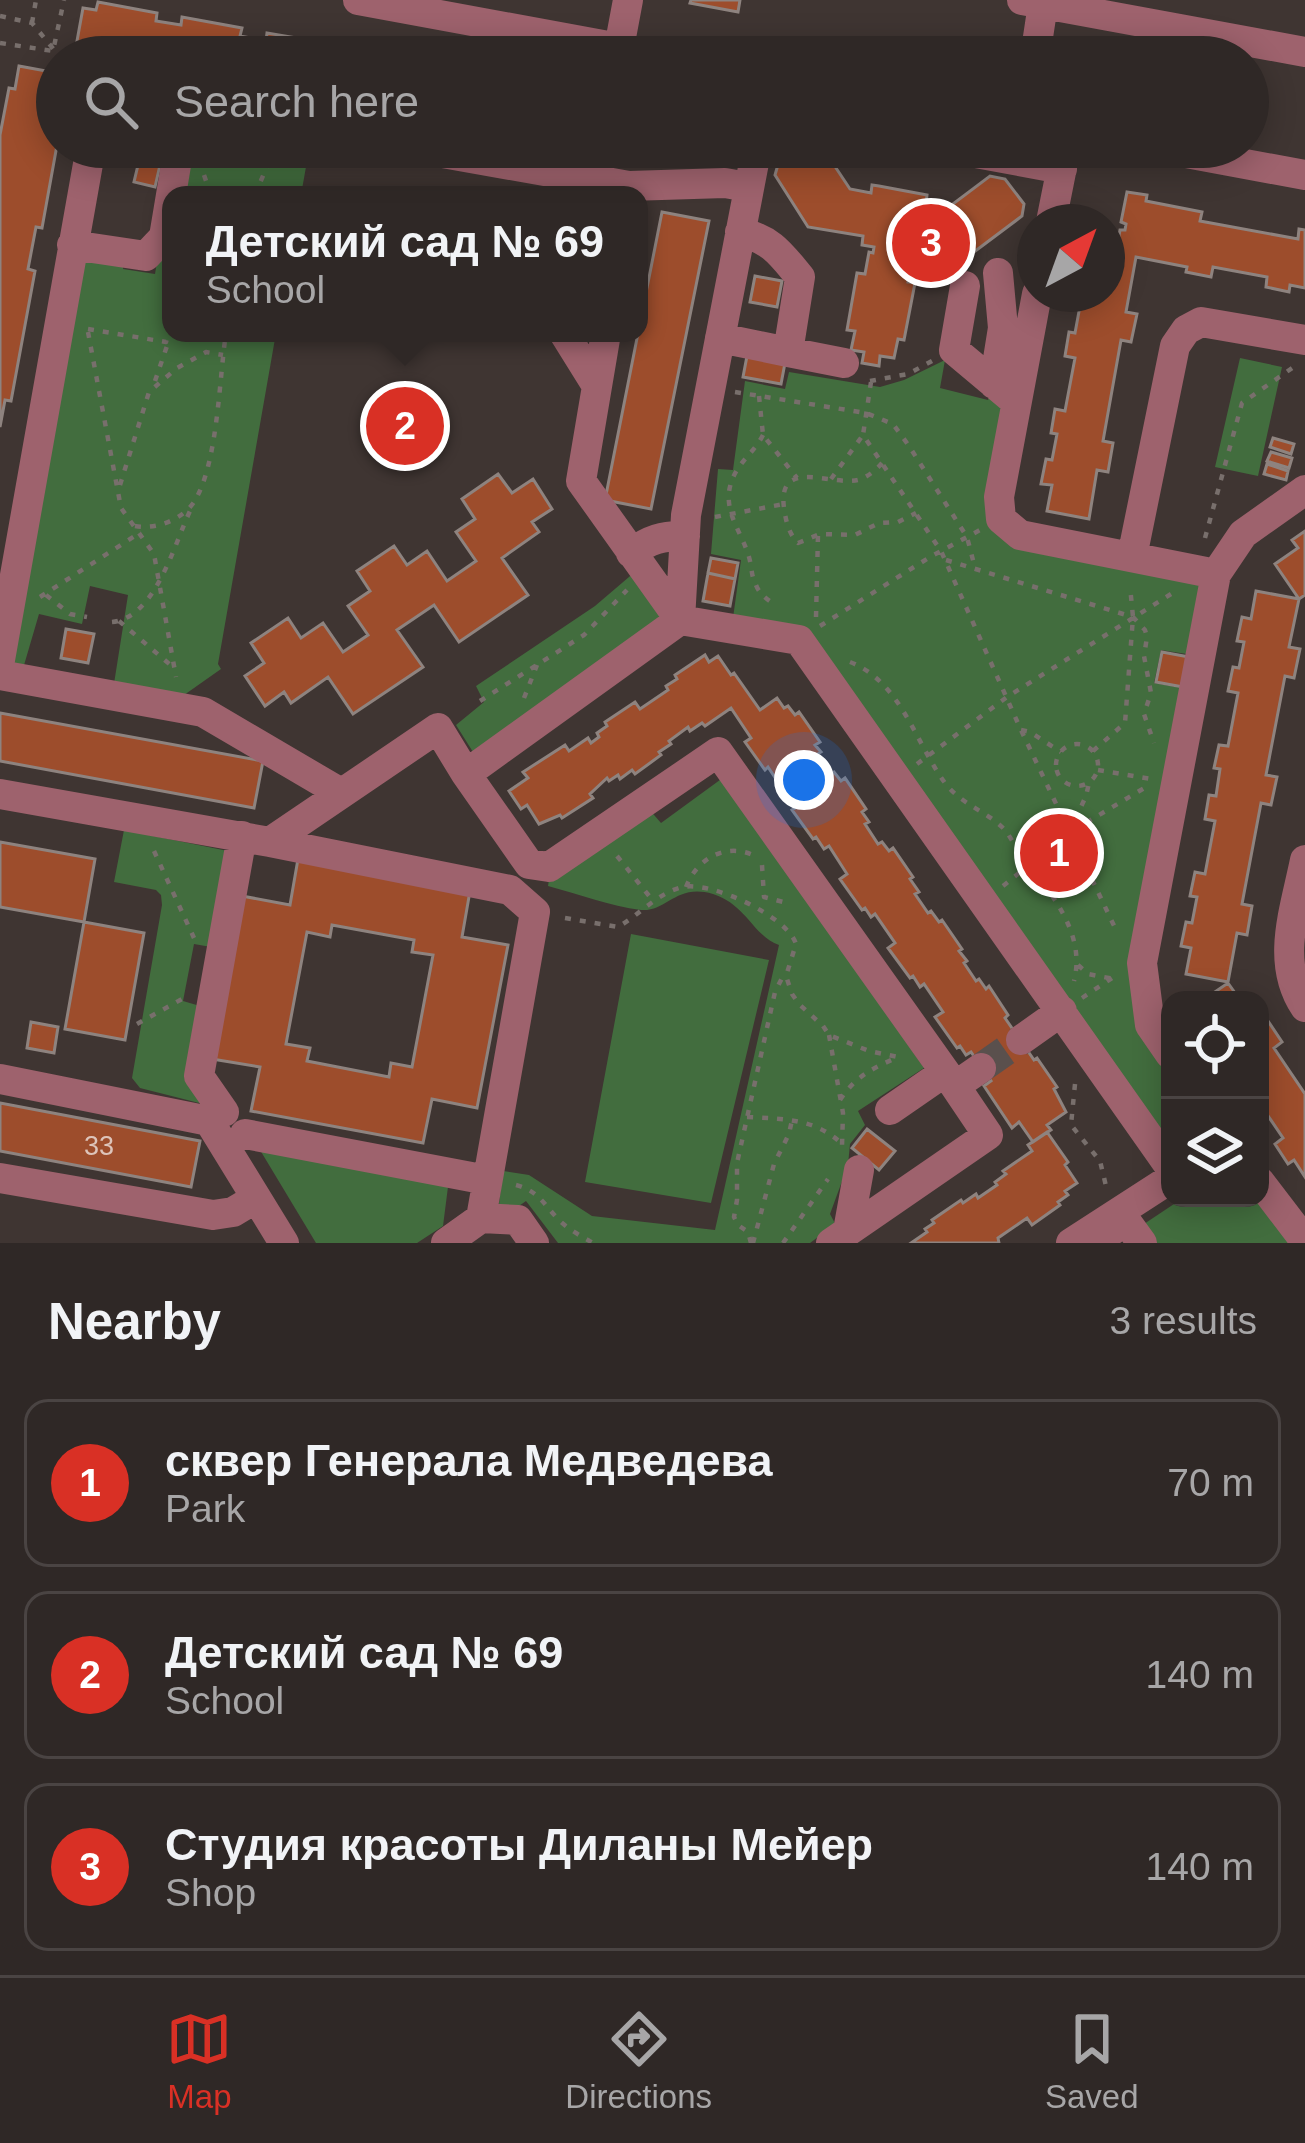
<!DOCTYPE html>
<html lang="en">
<head>
<meta charset="utf-8">
<style>
	:root { --surface:#2f2826; --page:#37302e; --text:#f1f3f6; --muted:#a7a6a7; --line:#4a4443; --accent:#d93025 }
	body { margin:0; font-family:Arial,sans-serif; background:var(--page); color:var(--text) }
	.controls { position:absolute; right:36px; bottom:36px; display:grid; overflow:hidden; border-radius:24px; box-shadow:0 6px 30px #0003 }
	.controls button { width:108px; height:108px; display:grid; place-items:center; padding:0; border:0; border-bottom:3px solid var(--line); background:var(--surface); color:var(--text); font:60px sans-serif }
	.compass { position:absolute; left:1017px; top:204px; width:108px; height:108px; border-radius:50%; background:var(--surface); box-shadow:0 6px 30px #0003; rotate:41deg }
	.you { position:absolute; left:804px; top:780px; width:42px; height:42px; margin:-30px; border:9px solid #fff; border-radius:50%; background:#1a73e8; box-shadow:0 0 0 18px #1a73e833 }
	.badge { display:grid; place-items:center; width:78px; height:78px; border-radius:50%; background:var(--accent); color:#fff; font-size:39px; font-weight:700 }
	.pin { position:absolute; translate:-50% -50%; border:6px solid #fff; box-shadow:0 3px 12px #0006 }
	.popup { position:absolute; left:162px; top:186px; width:486px; height:156px; box-sizing:border-box; display:grid; place-content:center; border-radius:24px; background:var(--surface); filter:drop-shadow(0 3px 9px #0005); font-size:39px; white-space:nowrap; color:var(--muted) }
	.popup b { font-size:45px; color:var(--text) }
	.popup::after { content:''; position:absolute; left:50%; top:100%; margin-left:-24px; border:24px solid transparent; border-top-color:var(--surface) }
	.list { margin:0; padding:0; list-style:none }
	h2 { display:flex; justify-content:space-between; align-items:center; height:156px; margin:0; padding:0 48px; font-size:51px }
	h2 small { font-size:39px; font-weight:400; color:var(--muted) }
	.list li { display:grid; grid-template-columns:78px 1fr auto; gap:36px; align-items:center; box-sizing:border-box; height:168px; margin:0 24px 24px; padding:0 24px; border:3px solid var(--line); border-radius:24px }
	.list b { display:block; font-size:45px; white-space:nowrap }
	.list p { margin:0; font-size:39px; white-space:nowrap; color:var(--muted) }
	.list em { font-size:39px; font-style:normal; color:var(--muted) }
	.icon { flex:none; width:66px; height:66px; fill:none; stroke:currentColor; stroke-width:2; stroke-linecap:round; stroke-linejoin:round }
	.map { position:relative; flex:none; width:1305px; height:1243px; overflow:hidden }
	.search { position:absolute; background:var(--surface); box-shadow:0 6px 30px #0003; left:36px; right:36px; top:36px; height:132px; display:flex; align-items:center; gap:30px; box-sizing:border-box; padding:0 42px; border-radius:66px; color:var(--muted); font-size:45px }
	.sheet { height:732px; background:var(--surface) }
	nav { display:flex; justify-content:space-around; align-items:center; box-sizing:border-box; height:168px; border-top:3px solid var(--line); background:var(--surface); font-size:33px; color:var(--muted) }
	nav a { display:grid; justify-items:center; gap:6px }
	nav .on { color:var(--accent) }
	.map>svg:first-child { display:block }
</style>
</head>
<body>
<div class="map">
<svg width="1305" height="1243" viewBox="0 0 1305 1243">
	<rect width="100%" height="100%" fill="#3f3532"/>
	<path fill="#426d3e" d="M188 147H296L309 150 301 195H182Z
		M81 252 124 258 123 269 155 274 158 256H171V333H276L218 664 221 669 177 700 113 690 128 595 90 586 82 624 39 614 22 672 5 668Z
		M1240 358 1282 367 1258 476 1215 467Z
		M945 360 940 388 988 400 992 388 1011 404 993 524 1203 577 1193 655 1161 650 1154 683 1187 689 1139 964 1170 1065V1159L801 635 733 618 741 560 711 554 718 469 733 470 745 381 785 389 789 372 880 387 904 380Z
		M636 571 671 619 473 752 456 725 484 702 476 686 595 606Z
		M724 777 924 1068 858 1111 865 1125 850 1144 848 1165 830 1214 839 1231 822 1234 810 1243H558L526 1201 509 1213 498 1212 503 1171 529 1175 592 1216 715 1230 779 945C753 936 747 905 713 894 676 883 667 912 641 910 610 906 578 894 548 886L550 873 648 808 661 823Z
		M124 830 228 851 211 947 194 944 183 1001 200 1006 211 1106 140 1088 132 1078 162 905 161 895 156 890 114 882Z
		M631 934 769 960 711 1203 585 1182Z
		M260 1150 449 1179 443 1226 417 1243H316Z
		M1183 1198H1255L1289 1243H1155L1141 1226Z"/>
	<path fill="#9d4d2c" stroke="#8e837f" stroke-width="3" fill-rule="evenodd" d="M691 0H740L738 12 690 3Z
		M98 2 157 13 156 21 181 25 182 17 242 28 240 36 266 41 267 33 326 43 325 52 350 56 351 48 402 57H105L75 52 83 8 96 10Z
		M19 66 57 73V145L42 228 36 227 28 269 35 271 11 401 5 400 0 427V135L9 88 15 89Z
		M601 147H676L673 160Z
		M800 147H822L850 189 871 193 872 185 879 186 927 195 926 203 949 207 990 176 1005 179 1024 204 1022 216 970 255 922 247 921 256 908 253 907 259 911 260 908 282 915 283 904 340 898 339 894 358 880 356 879 366 862 363 864 352 851 350 855 331 847 330 857 273 865 274 869 252 873 253 874 247 862 245 863 236 808 227 775 175 779 161Z
		M139 161 160 165 155 187 134 182Z
		M1127 192 1147 195 1146 201 1202 212 1200 221 1298 239 1299 229 1305 230V288L1290 285 1289 292 1266 287 1267 277 1213 267 1211 277 1186 272 1187 267 1136 257 1126 312 1137 314 1131 342 1121 340 1103 441 1113 443 1108 472 1097 470 1089 519 1047 511 1052 485 1041 484 1046 459 1052 460 1057 434 1051 433 1055 409 1065 411 1075 358 1065 356 1069 332 1075 333 1080 306 1074 305 1076 294H1107V258L1115 259 1120 230H1125L1126 224 1121 222Z
		M662 212 709 221 651 509 605 500Z
		M755 276 782 281 777 307 750 302Z
		M747 356 785 363 781 384 743 377Z
		M1273 438 1294 444 1291 454 1270 447Z
		M1271 452 1292 458 1289 468 1267 461Z
		M1267 464 1288 471 1286 480 1264 474Z
		M498 474 512 493 533 479 552 509 532 522 539 532 502 558 528 595 459 642 434 605 397 630 423 667 353 714 328 677 291 703 284 692 265 706 245 676 264 663 251 643 288 618 301 638 323 623 343 652 368 635 348 606 370 591 357 571 394 546 407 565 427 551 447 581 476 561 456 532 475 519 462 499Z
		M1305 531V595L1299 599 1275 564 1298 548 1292 540Z
		M711 558 738 563 735 579 708 573Z
		M708 573 735 579 730 606 703 601Z
		M1256 591 1299 599 1289 647 1300 649 1294 678 1285 676 1266 775 1277 777 1271 805 1261 803 1242 904 1252 906 1247 935 1237 933 1228 982 1186 974 1191 948 1181 946 1186 922 1192 923 1197 897 1190 896 1195 872 1205 874 1215 821 1205 819 1209 795 1216 796 1220 769 1214 768 1219 745 1228 746 1238 693 1228 691 1233 667 1239 668 1244 642 1237 641 1242 617 1251 619Z
		M66 629 94 634 88 663 61 658Z
		M1162 652 1189 657 1183 687 1156 682Z
		M705 655 709 662 718 656 731 675 734 673 760 710 777 698 784 708 788 706 795 715 799 712 820 742 815 745 821 752 816 755 830 775 834 772 841 781 845 778 866 809 862 812 869 822 865 824 878 844 882 842 889 851 893 848 913 877 910 879 919 892 915 894 928 913 931 911 939 922 942 920 962 949 959 951 967 961 964 963 976 981 979 979 986 989 989 986 1008 1015 1005 1018 1034 1060 1037 1058 1057 1087 1054 1089 1066 1112 1047 1125 1051 1130 1033 1142 1019 1122 1012 1128 984 1086 991 1081 971 1052 966 1055 960 1046 957 1048 935 1017 943 1012 924 984 920 987 913 976 910 978 888 948 895 943 875 914 871 917 865 908 862 910 840 879 847 874 829 846 824 849 816 837 813 839 792 810 800 805 780 776 776 779 768 767 765 770 745 742 751 738 731 708 705 726 702 723 690 731 688 727 669 741 671 744 659 752 661 755 635 774 632 770 620 779 618 775 609 781 607 778 590 794 593 798 562 818 560 815 539 824 527 805 521 809 509 791 528 778 523 772 565 745 569 751 588 738 591 743 599 737 597 733 607 726 605 722 635 702 640 709 668 690 666 686 677 679 675 675Z
		M0 713 263 761 254 808 0 761Z
		M0 842 95 859 84 922 0 907Z
		M298 859 470 891 462 937 508 945 477 1108 432 1099 423 1143 251 1111 260 1067 212 1059 242 896 290 905ZM332 925 414 940 412 952 433 955 412 1067 391 1063 389 1077 307 1061 310 1048 286 1044 307 932 330 937Z
		M84 922 144 933 125 1040 65 1029Z
		M1228 983 1240 1000H1203Z
		M1266 1018 1282 1042 1274 1048 1305 1094V1177L1294 1160 1288 1164 1275 1144 1283 1138 1260 1104V1023Z
		M31 1022 58 1027 54 1053 27 1048Z
		M0 1103 200 1141 191 1187 0 1151Z
		M867 1129 895 1151 879 1170 852 1148Z
		M1047 1132 1068 1162 1065 1165 1077 1183 1065 1191 1068 1195 1058 1202 1060 1205 1032 1225 1027 1218 998 1238 999 1243H911L927 1232 925 1229 934 1223 932 1220 961 1200 963 1203 976 1194 978 1198 997 1185 995 1182 1006 1174 1003 1171 1032 1151 1028 1145Z"/>
	<g fill="none" stroke-linecap="round" stroke-linejoin="round">
		<path stroke="#5a504d" stroke-width="30" stroke-dasharray="30 15" stroke-linecap="butt" d="M981 1068 1021 1040"/>
		<path stroke="#786f6c" stroke-width="4.5" stroke-dasharray="6 9" stroke-linecap="butt" d="M0 16 32 23 60 57
			M32 23 36 0
			M0 43 53 51 64 0
			M231 147 271 155
			M204 175 211 195
			M255 195 275 147
			M88 329 166 342 171 326
			M88 332 121 508 154 554 176 677
			M155 381 168 343 166 342
			M870 381 908 374 932 361
			M871 382 863 435 941 551 1021 730 1117 932
			M735 392 866 413 893 424 909 446 967 537 974 564
			M759 396 763 435 797 478
			M763 435C754 453 737 463 731 483 722 511 742 532 749 557 752 567 751 576 756 585 760 595 768 600 776 605
			M882 463C876 470 868 477 858 480 831 486 777 457 784 508 786 522 789 534 798 543L820 534 855 535 879 523 898 522 916 513
			M831 479 863 435
			M120 485 149 392 177 368 206 352 223 355
			M715 517 784 504
			M135 526C155 530 182 520 194 502 218 464 219 379 226 333
			M1205 538 1242 403 1295 366
			M946 560 1133 617 1145 630 1147 637 1144 656 1151 693 1144 714 1154 743
			M46 595 70 614 87 617
			M40 597 141 532
			M816 617 818 535
			M119 621 174 668
			M112 622C155 618 174 545 190 511
			M820 626 930 557 980 530
			M850 662C901 682 915 742 945 783 962 805 986 811 1003 828 1010 835 1013 844 1019 851 1023 855 1030 858 1033 863 1036 868 1037 875 1040 879 1062 908 1084 942 1074 981
			M524 698 537 665
			M480 701 584 635 627 590
			M1021 730 1030 732 1061 752
			M1056 765a21 21 0 1 1 42 0a21 21 0 1 1-42 0Z
			M1093 751 1125 723 1133 617 1130 586
			M917 764 1007 697 1171 594
			M1098 770 1151 779
			M1069 833 1086 796 1089 783
			M154 851 194 938
			M617 856 654 902
			M762 865 764 897 791 904
			M1003 886 1069 833 1146 787
			M686 887C697 858 727 842 755 856
			M565 918 618 927C639 915 659 892 683 887 712 881 788 917 796 944L786 976 792 994 799 1004 823 1026 829 1035 869 1051 898 1057
			M1078 965 1088 974 1114 979
			M1082 998 1112 978
			M137 1024 182 999
			M829 1035 843 1113 842 1146
			M1075 1084 1071 1125 1100 1161 1106 1186
			M840 1100C855 1077 871 1069 896 1058
			M747 1117C783 1119 815 1118 842 1144
			M516 1185C538 1191 543 1203 557 1218 567 1229 581 1236 593 1243
			M751 1243 748 1232 738 1225 734 1217 737 1200V1163L775 992 784 974
			M753 1243 774 1164 789 1134 792 1120
			M783 1243 828 1179"/>
		<path stroke="#9e626d" stroke-width="30" d="M358 0 668 57
			M1022 0 1305 52
			M619 48 628 0
			M1035 57 1043 4
			M409 147 629 186 725 183 748 187
			M943 147 1062 169
			M1154 147 1305 175
			M1051 222 1066 147
			M72 245 146 256 164 237 179 147
			M965 286 954 350 1016 402
			M1037 294 999 497 1001 519 1020 535 1216 574 1142 963 1150 1025 1170 1054
			M564 333 597 386
			M606 333 581 481 680 620 799 640 1170 1167
			M720 338 788 352 800 277C780 253 772 240 740 232
			M788 352 844 363
			M994 384 1003 328 998 273
			M631 553C649 540 663 535 685 536
			M1132 557 1175 346 1186 330 1201 322 1305 340
			M1216 574 1243 534 1305 490
			M0 660 91 147
			M0 675 203 712 341 793
			M466 774 529 864 549 867 718 752 955 1086
			M0 794 270 842 438 728 466 774 680 620 686 515 757 147
			M270 842 510 890 535 912 481 1218
			M1305 860C1295 910 1275 962 1305 1007
			M1021 1040 1062 1011
			M0 1079 209 1121 284 1243
			M890 1110 945 1072
			M224 1112 199 1076 242 836
			M245 1134 487 1180
			M0 1178 213 1215 233 1212 255 1199
			M1260 1182 1305 1241
			M848 1231 859 1170
			M1102 1237 1126 1221 1142 1243
			M446 1243 481 1218 518 1220 534 1243
			M831 1243 988 1135 955 1086 981 1068
			M1071 1243 1170 1179"/>
	</g>
	<g text-anchor="middle" stroke-width="12" stroke-linejoin="round" paint-order="stroke">
		<g font-size="27" fill="#ddc4ba">
			<text x="99" y="1155">33</text>
		</g>
	</g>
</svg>
<div class="controls">
<button><svg class="icon" aria-label="locate" viewBox="0 0 24 24"><circle cx="12" cy="12" r="6"/><path d="M12 2v4M12 18v4M2 12h4M18 12h4"/></svg></button>
<button><svg class="icon" aria-label="layers" viewBox="0 0 24 24"><path d="M12 4l9 5-9 5-9-5zM3 14l9 5 9-5"/></svg></button>
</div>
<svg class="compass" viewBox="-18 -18 36 36"><path d="M0-13l5 13h-10z" fill="#e53935"/><path d="M0 13l5-13h-10z" fill="#a7a6a7"/></svg>
<div class="you"></div>
<div class="pin badge" style="left:1059px;top:853px">1</div>
<div class="pin badge" style="left:405px;top:426px">2</div>
<div class="popup"><b>Детский сад № 69</b>School</div>
<div class="pin badge" style="left:931px;top:243px">3</div>
<div class="search"><svg class="icon" aria-label="search" viewBox="0 0 24 24"><circle cx="10" cy="10" r="6"/><path d="M15 15l6 6"/></svg>Search here</div>
</div>
<section class="sheet">
<h2>Nearby<small>3 results</small></h2>
<ul class="list">
<li><span class="badge">1</span><div><b>сквер Генерала Медведева</b><p>Park</p></div><em>70 m</em></li>
<li><span class="badge">2</span><div><b>Детский сад № 69</b><p>School</p></div><em>140 m</em></li>
<li><span class="badge">3</span><div><b>Студия красоты Диланы Мейер</b><p>Shop</p></div><em>140 m</em></li>
</ul>
</section>
<nav>
<a class="on"><svg class="icon" aria-label="map" viewBox="0 0 24 24"><path d="M3 6l6-2 6 2 6-2v14l-6 2-6-2-6 2zM9 4v14M15 6v14"/></svg>Map</a>
<a><svg class="icon" aria-label="directions" viewBox="0 0 24 24"><path d="M12 3l9 9-9 9-9-9zM9 14v-3h6M13 9l2 2-2 2"/></svg>Directions</a>
<a><svg class="icon" aria-label="saved" viewBox="0 0 24 24"><path d="M7 4h10v16l-5-4-5 4z"/></svg>Saved</a>
</nav>
</body>
</html>
